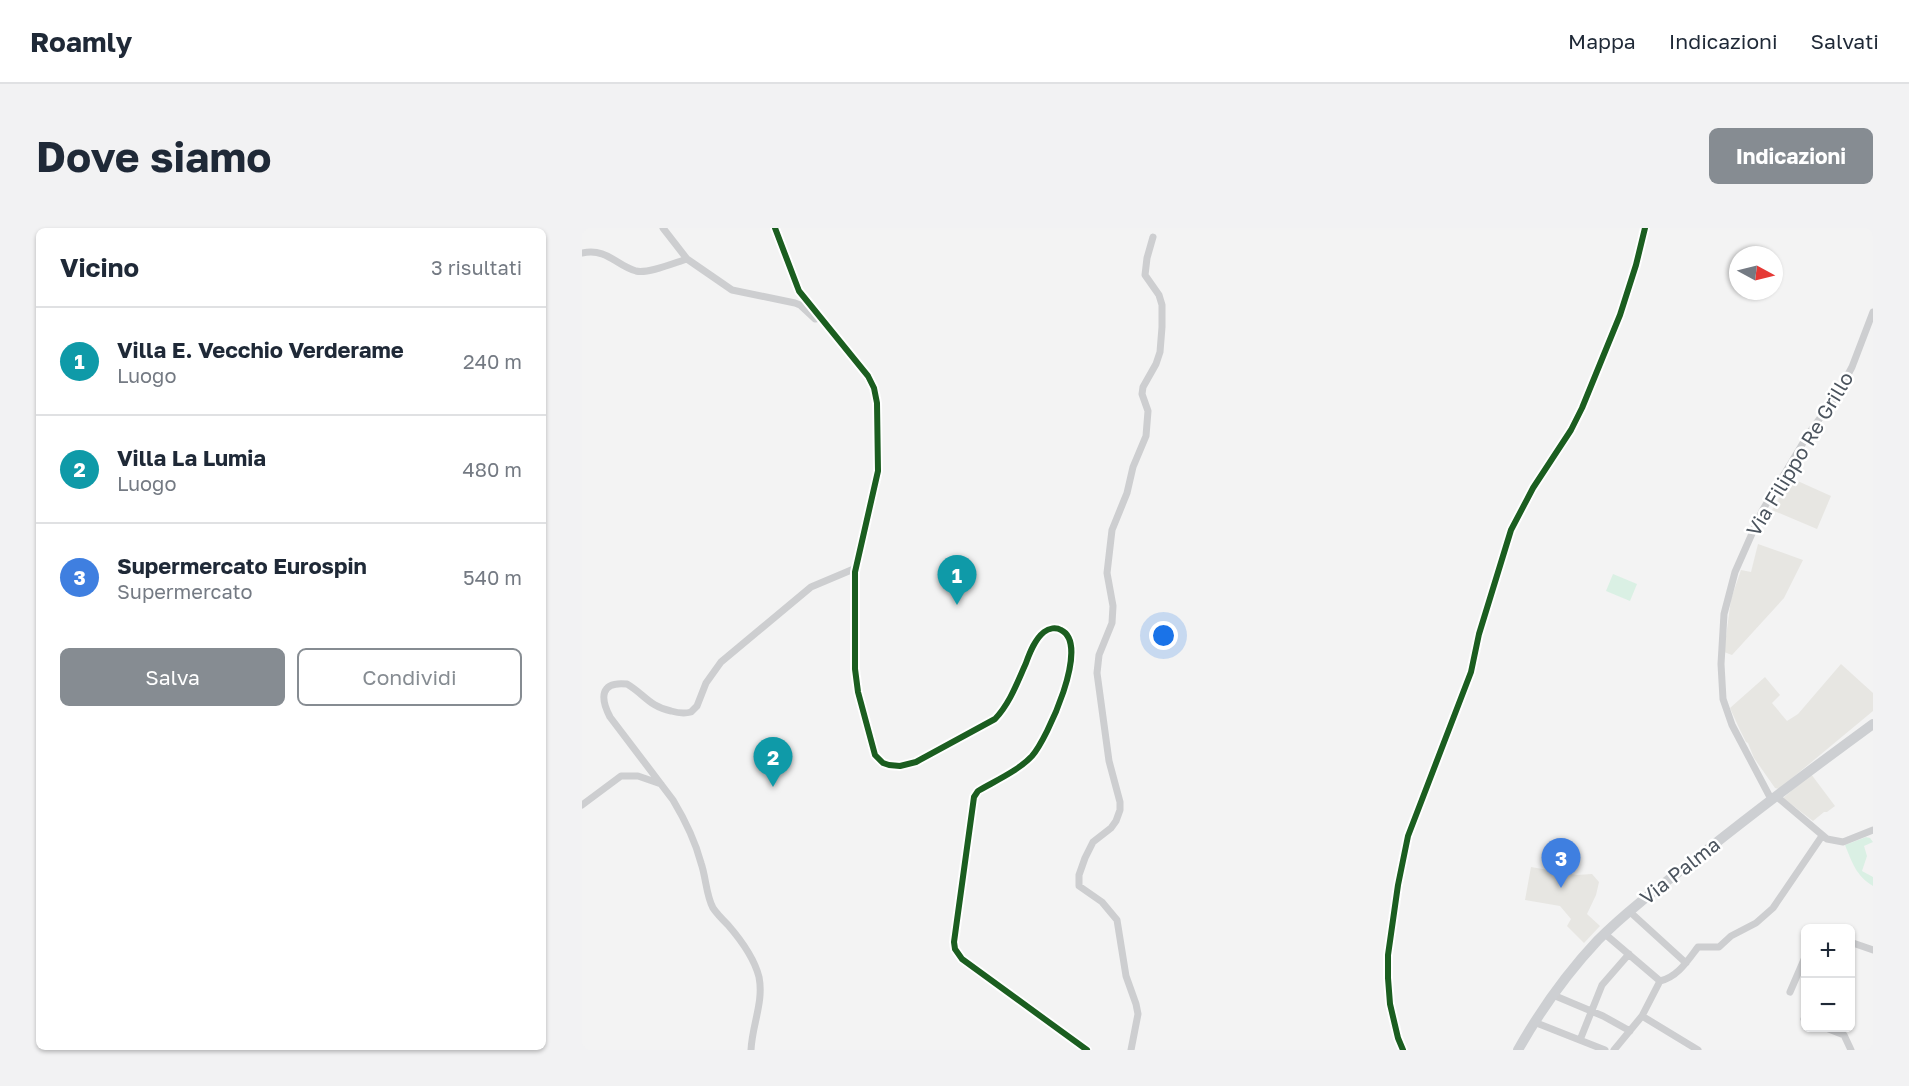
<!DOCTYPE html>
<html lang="it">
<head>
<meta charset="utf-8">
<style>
	:root { --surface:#fff; --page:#f2f2f3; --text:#1f2937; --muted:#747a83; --line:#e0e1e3; --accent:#868c92 }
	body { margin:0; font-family:"Golos Text",sans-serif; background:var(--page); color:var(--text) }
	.controls { position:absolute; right:18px; bottom:18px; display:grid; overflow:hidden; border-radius:9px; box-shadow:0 2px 4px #0004 }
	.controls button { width:54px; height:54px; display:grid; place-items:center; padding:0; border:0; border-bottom:2px solid var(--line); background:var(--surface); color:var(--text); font:30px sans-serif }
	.compass { position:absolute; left:1147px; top:18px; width:54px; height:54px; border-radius:50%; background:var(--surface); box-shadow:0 2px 4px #0004; rotate:97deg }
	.you { position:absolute; left:582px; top:408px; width:21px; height:21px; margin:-15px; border:4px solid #fff; border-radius:50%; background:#1a73e8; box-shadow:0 0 0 9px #1a73e833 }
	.badge { display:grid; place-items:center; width:39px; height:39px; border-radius:50%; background:var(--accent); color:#fff; font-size:20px; font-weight:700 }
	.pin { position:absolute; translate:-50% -50px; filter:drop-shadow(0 2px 3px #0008) }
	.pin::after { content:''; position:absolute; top:32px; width:21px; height:18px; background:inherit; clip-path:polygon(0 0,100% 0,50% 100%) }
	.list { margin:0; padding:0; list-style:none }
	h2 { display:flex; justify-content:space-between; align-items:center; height:78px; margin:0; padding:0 24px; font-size:26px }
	h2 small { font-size:20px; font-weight:400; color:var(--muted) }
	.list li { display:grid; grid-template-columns:39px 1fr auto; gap:18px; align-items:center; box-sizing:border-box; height:108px; padding:0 24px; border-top:2px solid var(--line) }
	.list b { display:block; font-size:22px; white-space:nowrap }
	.list p { margin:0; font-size:20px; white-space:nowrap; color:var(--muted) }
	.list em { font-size:20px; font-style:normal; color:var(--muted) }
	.actions { display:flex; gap:12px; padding:18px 24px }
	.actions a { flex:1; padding:14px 0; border:2px solid var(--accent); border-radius:9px; text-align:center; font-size:21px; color:var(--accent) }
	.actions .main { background:var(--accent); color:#fff }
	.map { position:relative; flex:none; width:1291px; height:822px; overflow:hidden; border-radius:9px }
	header { display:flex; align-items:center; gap:36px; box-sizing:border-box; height:84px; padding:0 30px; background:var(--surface); border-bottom:2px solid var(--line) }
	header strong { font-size:28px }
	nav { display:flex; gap:33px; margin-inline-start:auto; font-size:21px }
	.intro { display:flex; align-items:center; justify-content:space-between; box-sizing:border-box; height:144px; padding:0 36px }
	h1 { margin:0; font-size:42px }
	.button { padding:15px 27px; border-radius:9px; background:var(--accent); color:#fff; font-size:21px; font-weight:700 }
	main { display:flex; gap:36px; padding:0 36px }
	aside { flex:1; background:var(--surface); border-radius:9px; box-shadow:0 2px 4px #0004 }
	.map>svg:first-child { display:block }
</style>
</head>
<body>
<header>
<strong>Roamly</strong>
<nav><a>Mappa</a><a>Indicazioni</a><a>Salvati</a></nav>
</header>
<div class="intro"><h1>Dove siamo</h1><a class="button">Indicazioni</a></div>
<main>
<aside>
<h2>Vicino<small>3 risultati</small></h2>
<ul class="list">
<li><span class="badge" style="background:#0f9aa8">1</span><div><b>Villa E. Vecchio Verderame</b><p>Luogo</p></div><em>240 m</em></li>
<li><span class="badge" style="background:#0f9aa8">2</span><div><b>Villa La Lumia</b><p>Luogo</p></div><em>480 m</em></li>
<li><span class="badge" style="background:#3f7fe0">3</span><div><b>Supermercato Eurospin</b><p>Supermercato</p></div><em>540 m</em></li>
</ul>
<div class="actions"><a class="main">Salva</a><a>Condividi</a></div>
</aside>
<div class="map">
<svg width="1291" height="822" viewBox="0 0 1291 822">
	<rect width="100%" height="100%" fill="#f3f3f3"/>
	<path fill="#e7e6e2" d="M1209 250 1249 268 1235 301 1190 282Z
		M1176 316 1221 332 1202 370 1150 427 1142 424 1149 371 1159 342 1169 344Z
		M1259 436 1291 465V483L1197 561 1193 560 1172 530 1166 515 1164 514 1158 502 1148 480 1183 449 1198 467 1190 475 1205 493 1216 486Z
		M1229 546 1253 578 1245 584H1242L1231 593 1201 570Z
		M949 639 995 647 1010 646 1017 654 1014 667 1005 686 1018 698 1002 715 985 698 989 691 978 678 943 672Z"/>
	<path fill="#daf0e4" d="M1031 346 1055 356 1048 373 1024 363Z
		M1284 609 1288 610 1291 614 1282 618 1285 628 1280 643 1291 649V658C1274 648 1270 634 1263 617Z"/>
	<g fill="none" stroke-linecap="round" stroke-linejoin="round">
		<path stroke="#cdced0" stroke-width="7" d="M81 0 105 31 150 62 213 75 218 77 233 91 239 90
			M0 25C26 20 33 37 54 43 66 46 92 35 105 31
			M1194 568 1245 611 1261 614 1291 602
			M1189 571 1150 497 1141 471 1139 436 1142 386 1153 344 1180 283 1227 205 1255 167 1270 139 1291 84
			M0 577 39 548H56L79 556
			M1047 683 1104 735
			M1023 706 1078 753
			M1268 714 1291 722
			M1078 753C1096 749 1106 732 1116 719H1137L1149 708 1174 695 1191 680 1240 608
			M1208 764 1224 727
			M971 767 1021 788 1048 803
			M1060 788 1116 822
			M1222 791 1224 792
			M952 794 1023 822
			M1244 800 1262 807 1269 822
			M998 812 1020 757 1047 726
			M169 822C170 797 182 774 177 749 172 729 159 712 146 697 141 692 135 686 131 680 124 667 124 649 119 635 113 612 103 592 91 572L28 489C18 470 18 453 45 456 62 466 68 479 89 483 96 485 102 486 109 484L115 478 124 455 139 434 229 359 274 340
			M549 822 556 786 554 776 544 748 535 692 520 674 497 658V647L503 630 511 614 529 600 534 593 538 582V574L527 533 515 445 517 427 530 395 531 378 525 345 530 302 545 265 551 239 564 208 566 183 560 166 561 159 574 136 578 124 580 99V77L577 67 563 47 565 30 571 9
			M1032 822 1060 788 1078 753"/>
		<path stroke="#cdced0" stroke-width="9" d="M193 0 217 63 286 148 292 160 295 175 296 243 273 344V441L276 464 293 527 301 535 307 537 318 538 334 534 413 491C428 475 435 455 444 435 448 424 453 411 462 404 467 400 474 399 479 402 509 416 465 511 450 528 436 543 413 553 396 563L392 569 372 714 373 721 380 731 505 822
			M821 822 816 810 808 776 806 750V727L816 657 826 608 889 444 897 406 929 302 951 260 989 202 1000 180 1038 87 1054 37 1063 0"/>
		<path stroke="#cdcfd2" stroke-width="10" d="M936 822C958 783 985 745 1016 712 1049 679 1088 651 1125 622 1179 579 1235 537 1291 496"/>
		<defs>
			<path id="cycleway" d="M193 0 217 63 286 148 292 160 295 175 296 243 273 344V441L276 464 293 527 301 535 307 537 318 538 334 534 413 491C428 475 435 455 444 435 448 424 453 411 462 404 467 400 474 399 479 402 509 416 465 511 450 528 436 543 413 553 396 563L392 569 372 714 373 721 380 731 505 822
				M821 822 816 810 808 776 806 750V727L816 657 826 608 889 444 897 406 929 302 951 260 989 202 1000 180 1038 87 1054 37 1063 0"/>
		</defs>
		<use href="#cycleway" stroke="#fff" stroke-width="10"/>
		<use href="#cycleway" stroke="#1b5e20" stroke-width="6"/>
	</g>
	<g text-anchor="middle" stroke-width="5" stroke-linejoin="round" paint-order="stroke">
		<g font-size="20" fill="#4b545e" stroke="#fff">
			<text transform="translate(1218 226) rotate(-59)" y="7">Via Filippo Re Grillo</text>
			<text transform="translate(1098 643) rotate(-38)" y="7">Via Palma</text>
		</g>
	</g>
</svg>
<div class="controls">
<button>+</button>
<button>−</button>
</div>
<svg class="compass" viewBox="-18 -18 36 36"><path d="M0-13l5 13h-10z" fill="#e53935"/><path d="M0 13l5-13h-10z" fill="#747a83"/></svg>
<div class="you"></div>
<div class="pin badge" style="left:375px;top:377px;background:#0f9aa8">1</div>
<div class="pin badge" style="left:191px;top:559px;background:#0f9aa8">2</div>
<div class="pin badge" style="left:979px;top:660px;background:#3f7fe0">3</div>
</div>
</main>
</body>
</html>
